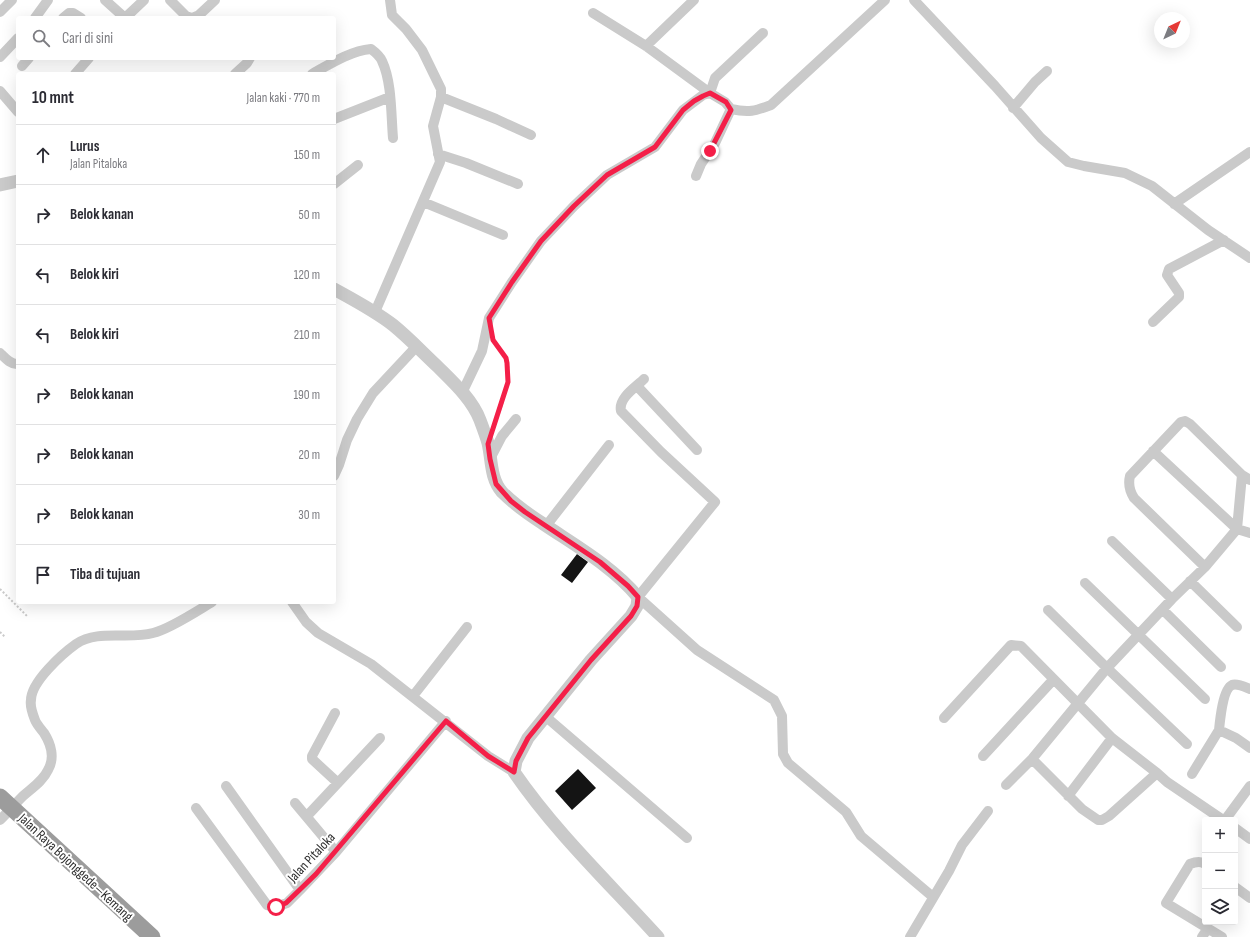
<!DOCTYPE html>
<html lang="id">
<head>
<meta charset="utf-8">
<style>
	:root { --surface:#fff; --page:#f7f7f7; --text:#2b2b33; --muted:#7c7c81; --line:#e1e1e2 }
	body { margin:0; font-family:"Sofia Sans Condensed",sans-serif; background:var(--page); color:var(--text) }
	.controls { position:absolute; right:12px; bottom:12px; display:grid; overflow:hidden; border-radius:4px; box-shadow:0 4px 16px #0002 }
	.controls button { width:36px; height:36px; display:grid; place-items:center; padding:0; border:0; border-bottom:1px solid var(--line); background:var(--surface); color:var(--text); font:20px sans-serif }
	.compass { position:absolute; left:1154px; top:12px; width:36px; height:36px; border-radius:50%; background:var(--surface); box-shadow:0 4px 16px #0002; rotate:43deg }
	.stop { position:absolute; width:12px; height:12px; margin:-9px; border:3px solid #f41f48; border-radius:50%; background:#fff }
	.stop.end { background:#f41f48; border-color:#fff; box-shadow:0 1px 4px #0008 }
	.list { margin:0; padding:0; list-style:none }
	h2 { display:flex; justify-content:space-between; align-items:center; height:52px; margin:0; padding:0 16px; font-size:17px }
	h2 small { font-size:13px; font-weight:400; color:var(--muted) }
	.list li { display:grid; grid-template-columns:26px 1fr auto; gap:12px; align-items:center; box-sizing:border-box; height:60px; padding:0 16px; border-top:1px solid var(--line) }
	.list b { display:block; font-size:15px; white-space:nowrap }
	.list p { margin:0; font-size:13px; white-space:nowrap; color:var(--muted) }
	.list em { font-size:13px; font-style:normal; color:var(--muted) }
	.icon { flex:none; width:22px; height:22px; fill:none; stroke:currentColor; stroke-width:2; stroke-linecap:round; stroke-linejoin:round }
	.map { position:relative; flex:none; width:1250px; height:937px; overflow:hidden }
	.search { position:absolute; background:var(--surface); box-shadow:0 4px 16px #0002; left:16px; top:16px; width:320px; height:44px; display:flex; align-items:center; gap:10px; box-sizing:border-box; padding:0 14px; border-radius:4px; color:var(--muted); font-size:15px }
	.panel { position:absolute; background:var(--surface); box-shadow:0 4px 16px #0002; left:16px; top:72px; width:320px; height:532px; border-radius:4px }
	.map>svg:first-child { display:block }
</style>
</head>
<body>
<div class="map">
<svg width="1250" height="937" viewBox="0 0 1250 937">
	<rect width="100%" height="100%" fill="#fff"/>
	<path fill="#141414" d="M577 554 588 562 572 583 561 575Z
		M578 769 596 788 572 810 555 791Z"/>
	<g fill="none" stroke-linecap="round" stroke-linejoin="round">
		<path stroke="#cacaca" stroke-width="2" stroke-dasharray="2 2" stroke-linecap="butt" d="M495 342C498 347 503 352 506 358 514 375 501 408 495 424
			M0 589 27 616
			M0 632 5 637"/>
		<path stroke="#cacaca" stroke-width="10" d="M105 0 125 18
			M170 0 186 16 191 18
			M914 0 995 86 1041 138 1068 162 1084 166 1125 173 1152 186 1208 230 1250 258
			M0 12 12 0
			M593 13 646 46 710 93 715 78 763 33
			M35 18 48 0
			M63 18 69 13H73L81 18
			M125 18 144 0
			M192 18 199 15 215 0
			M646 46 694 0
			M0 57 18 38
			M22 66 29 58
			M75 74 89 58
			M235 74 247 63 250 58
			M312 74C330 64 350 51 371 49 375 52 380 56 382 61 392 82 391 115 393 138
			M0 91 18 112
			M441 97 496 119 531 135
			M1013 108 1035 82 1047 71
			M334 119 390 97
			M438 154 466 163 518 184
			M696 176 701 164 715 143 731 109
			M334 184 358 165
			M423 202 503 235
			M1174 204 1250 152
			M375 312 440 162 433 126 441 97V89L422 50 406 29 392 15 390 0
			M1153 322 1179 297V293L1167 275 1169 269 1224 240
			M0 353C5 358 11 365 18 364
			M644 379C636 387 618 398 621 411L661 452 715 502 638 597 697 650 774 700 782 716 783 754 788 763 846 812 861 836 933 897
			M637 386 697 450
			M462 393 482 351 489 318 512 282 541 241 574 206 607 175 655 147 683 110 703 95 710 93 725 102 731 109C749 113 755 111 771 105L885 0
			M1153 451 1237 529
			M490 459 502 436 516 419
			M334 476 339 465 347 440 357 419 373 393 416 347
			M546 526 609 445
			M1237 529 1242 475
			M1112 541 1172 599
			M1205 567 1134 498C1129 490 1128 484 1130 476L1181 422 1185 421 1190 424 1242 475 1250 480
			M1190 581 1237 627
			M1085 583 1205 699
			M292 602 306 622 318 633 371 664 488 756 514 772
			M1048 610 1107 668 1187 744
			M1163 610 1221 667
			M413 696 467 627
			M335 713 312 756V759L338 783
			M545 716 687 838
			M944 718 1011 645 1021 646 1112 738 1157 773 1167 782 1223 820
			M1219 730C1220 720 1223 689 1232 685 1237 683 1245 687 1250 689
			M983 756 1053 680
			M1032 759 1082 809 1098 820H1102L1109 816 1157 773
			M1192 774 1219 730 1236 738 1250 748
			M1006 785 1032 759 1107 668 1172 599 1205 567 1237 529 1250 533
			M226 786 300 890
			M1068 796 1112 738
			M295 803 336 852
			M196 808 267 905 276 907 287 903 300 890 336 852 446 721
			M307 816 380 738
			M0 820C8 812 15 804 23 796 32 788 43 781 48 770 55 758 51 744 44 733 41 729 37 725 35 720 33 715 30 705 31 700 31 682 62 654 76 644 98 629 128 640 153 633 170 629 197 611 212 602
			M1225 820 1250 786
			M1235 828 1250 839
			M1205 864C1201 861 1195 862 1190 864L1166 903 1222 937
			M1235 887 1250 898
			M910 937 949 871 962 845 988 811
			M1202 937 1208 928"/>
		<path stroke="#cacaca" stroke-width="13" d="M0 185 18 181
			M334 289C354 300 375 311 393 325 409 338 423 353 437 366 453 382 472 399 480 420 483 428 486 436 488 443 492 460 490 478 502 492 514 504 528 514 542 523 576 546 612 566 638 597L637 606 631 616 591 660 528 738 516 761 514 772C556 833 609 883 658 937"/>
		<path stroke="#9c9c9c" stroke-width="17" d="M0 797 152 937"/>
	</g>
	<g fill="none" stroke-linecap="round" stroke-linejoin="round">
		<path stroke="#f41f48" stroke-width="5" d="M276 907 286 903 316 874 446 721 488 756 514 772 516 761 528 738 591 660 631 616 637 606 638 597 628 586 600 562 525 512 511 501 496 484 490 459 488 444 508 382 507 363 506 358 493 340 489 318 512 282 541 241 574 206 607 175 655 147 683 110 694 101 703 96 710 93 726 102 731 110 710 151"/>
	</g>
	<g text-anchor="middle" stroke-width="4" stroke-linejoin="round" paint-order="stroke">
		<g font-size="14" fill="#2d2d2d" stroke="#fff">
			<text transform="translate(311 857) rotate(-47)" y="5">Jalan Pitaloka</text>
			<text transform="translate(76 867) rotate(43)" y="5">Jalan Raya Bojonggede—Kemang</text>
		</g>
	</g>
</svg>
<div class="controls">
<button>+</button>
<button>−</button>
<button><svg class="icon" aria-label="layers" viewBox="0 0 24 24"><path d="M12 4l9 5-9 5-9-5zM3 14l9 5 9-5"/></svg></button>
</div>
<svg class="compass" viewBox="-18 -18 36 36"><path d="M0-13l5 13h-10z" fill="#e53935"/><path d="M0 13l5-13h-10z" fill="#7c7c81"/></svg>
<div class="stop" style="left:276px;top:907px"></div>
<div class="stop end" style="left:710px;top:151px"></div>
<div class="search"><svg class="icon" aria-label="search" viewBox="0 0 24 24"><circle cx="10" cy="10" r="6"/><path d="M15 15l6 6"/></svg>Cari di sini</div>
<section class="panel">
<h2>10 mnt<small>Jalan kaki · 770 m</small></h2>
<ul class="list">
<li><svg class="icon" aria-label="ahead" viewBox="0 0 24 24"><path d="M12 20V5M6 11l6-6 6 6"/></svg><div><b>Lurus</b><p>Jalan Pitaloka</p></div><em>150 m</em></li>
<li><svg class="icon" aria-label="right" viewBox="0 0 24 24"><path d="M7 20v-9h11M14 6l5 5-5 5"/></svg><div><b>Belok kanan</b></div><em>50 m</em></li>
<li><svg class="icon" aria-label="left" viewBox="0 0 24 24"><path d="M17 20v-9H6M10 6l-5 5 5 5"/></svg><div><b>Belok kiri</b></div><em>120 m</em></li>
<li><svg class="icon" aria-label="left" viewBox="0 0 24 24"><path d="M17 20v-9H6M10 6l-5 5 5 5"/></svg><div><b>Belok kiri</b></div><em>210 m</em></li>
<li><svg class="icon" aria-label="right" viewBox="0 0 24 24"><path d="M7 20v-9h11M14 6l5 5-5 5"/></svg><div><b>Belok kanan</b></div><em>190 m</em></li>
<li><svg class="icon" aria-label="right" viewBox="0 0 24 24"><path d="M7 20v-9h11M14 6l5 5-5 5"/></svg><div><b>Belok kanan</b></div><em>20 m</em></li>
<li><svg class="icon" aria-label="right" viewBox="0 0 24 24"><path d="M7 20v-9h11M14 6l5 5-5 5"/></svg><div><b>Belok kanan</b></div><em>30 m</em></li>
<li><svg class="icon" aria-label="arrive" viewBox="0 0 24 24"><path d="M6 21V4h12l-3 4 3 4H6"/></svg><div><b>Tiba di tujuan</b></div></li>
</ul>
</section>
</div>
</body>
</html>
